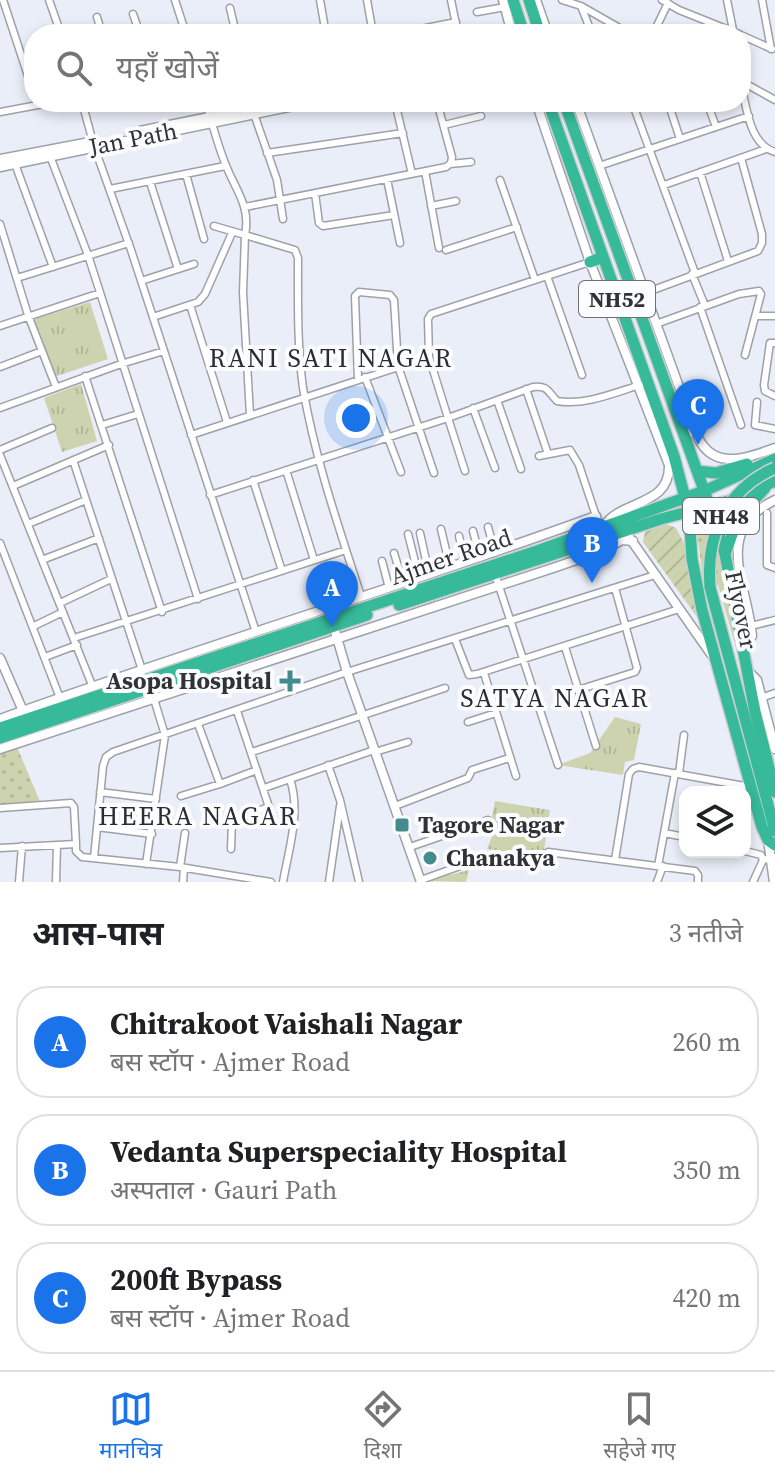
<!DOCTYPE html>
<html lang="hi">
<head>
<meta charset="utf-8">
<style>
	:root { --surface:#fff; --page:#f6f6f6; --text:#202124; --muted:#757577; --line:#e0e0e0; --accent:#1a73e8 }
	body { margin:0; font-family:"Source Serif 4","Noto Sans Devanagari",serif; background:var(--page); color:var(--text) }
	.controls { position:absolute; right:24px; bottom:24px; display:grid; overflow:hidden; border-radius:16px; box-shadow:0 4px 12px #0003 }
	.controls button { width:72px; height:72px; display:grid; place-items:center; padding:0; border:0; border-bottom:2px solid var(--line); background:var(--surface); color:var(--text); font:40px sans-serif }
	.you { position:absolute; left:356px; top:418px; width:28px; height:28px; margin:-20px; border:6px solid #fff; border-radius:50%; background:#1a73e8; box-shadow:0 0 0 12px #1a73e833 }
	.badge { display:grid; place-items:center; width:52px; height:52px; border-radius:50%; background:var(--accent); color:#fff; font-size:26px; font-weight:700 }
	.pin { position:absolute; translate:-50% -66px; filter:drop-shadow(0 2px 4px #0008) }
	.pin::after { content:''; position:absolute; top:42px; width:28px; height:24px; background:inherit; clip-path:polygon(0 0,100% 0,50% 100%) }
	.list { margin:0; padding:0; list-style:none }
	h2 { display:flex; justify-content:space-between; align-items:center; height:104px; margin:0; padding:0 32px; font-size:34px }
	h2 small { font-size:26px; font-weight:400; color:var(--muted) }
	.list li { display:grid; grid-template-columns:52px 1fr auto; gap:24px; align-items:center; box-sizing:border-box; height:112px; margin:0 16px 16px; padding:0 16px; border:2px solid var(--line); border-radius:32px }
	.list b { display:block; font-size:30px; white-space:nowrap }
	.list p { margin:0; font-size:26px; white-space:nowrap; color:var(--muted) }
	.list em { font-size:26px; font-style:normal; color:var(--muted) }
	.icon { flex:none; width:44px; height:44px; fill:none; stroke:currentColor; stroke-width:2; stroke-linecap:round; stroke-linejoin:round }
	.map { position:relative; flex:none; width:775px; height:882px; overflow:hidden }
	.search { position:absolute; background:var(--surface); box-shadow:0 4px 12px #0003; left:24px; right:24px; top:24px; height:88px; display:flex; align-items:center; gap:20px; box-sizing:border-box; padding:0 28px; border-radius:32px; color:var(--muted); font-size:30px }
	.sheet { height:488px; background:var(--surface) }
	nav { display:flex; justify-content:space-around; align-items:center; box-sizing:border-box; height:112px; border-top:2px solid var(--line); background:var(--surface); font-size:22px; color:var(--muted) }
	nav a { display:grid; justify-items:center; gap:4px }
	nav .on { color:var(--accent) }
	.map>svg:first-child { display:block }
</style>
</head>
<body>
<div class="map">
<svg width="775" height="882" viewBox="0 0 775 882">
	<defs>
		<pattern id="grass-dots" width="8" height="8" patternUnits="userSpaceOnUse" patternTransform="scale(2)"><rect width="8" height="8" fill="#ced3af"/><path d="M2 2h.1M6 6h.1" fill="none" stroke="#b1b697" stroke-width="1.8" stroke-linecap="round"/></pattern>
		<pattern id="park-tufts" width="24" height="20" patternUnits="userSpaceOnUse" patternTransform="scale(2)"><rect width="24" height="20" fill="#ced3af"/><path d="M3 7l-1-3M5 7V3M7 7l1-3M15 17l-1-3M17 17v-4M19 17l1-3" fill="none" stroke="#b1b697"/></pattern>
		<pattern id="garden-furrows" width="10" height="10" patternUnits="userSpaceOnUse" patternTransform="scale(2)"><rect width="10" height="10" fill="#ced3af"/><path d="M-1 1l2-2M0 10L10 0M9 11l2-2" fill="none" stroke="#b1b697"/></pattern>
	</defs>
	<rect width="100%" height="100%" fill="#eaeef8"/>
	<path fill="url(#grass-dots)" d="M706 510 721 543 754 710 718 585 704 588 695 515Z
		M17 747 41 804 0 807V752Z"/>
	<path fill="url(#park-tufts)" d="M90 302 108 359 54 377 32 320Z
		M81 384 97 441 62 452 44 398Z
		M615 717 641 724 634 760 625 762 623 775 558 765 590 753Z
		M495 801 550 810 543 857 487 849 497 824 492 817Z
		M469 870 466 882 425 881Z"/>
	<path fill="url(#garden-furrows)" d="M666 524 676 528 686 547 700 621 643 542 645 532Z"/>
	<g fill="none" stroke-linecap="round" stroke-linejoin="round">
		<defs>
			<path id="minor" d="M3 0 34 94
				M49 0 61 34
				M175 0 186 34
				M320 0 324 23
				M367 0 373 34
				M451 0 458 34
				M562 0 581 6 630 34
				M662 0 679 10 739 34
				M727 0 733 30
				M762 0 771 49
				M581 6 592 34
				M230 8 236 34
				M477 12 505 7
				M133 14 140 34
				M97 17 102 34
				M396 34 456 22
				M653 34 668 3
				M741 35 772 49
				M741 81 775 100
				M741 85C747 108 749 144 775 152
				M82 102 94 146 131 250 256 632
				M206 102C212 123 217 143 225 163 235 190 251 205 245 235L295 250 298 258C298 301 297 345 303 388 315 459 339 528 361 596
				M395 102 412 174
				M632 102 695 273
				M668 102 680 139
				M707 102 716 127
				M0 112 54 102
				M254 114 277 180 283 219
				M444 125 481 116
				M267 153 403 133
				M50 156 88 255 198 599
				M15 164 53 267
				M450 164 471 162
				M599 166 749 116
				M425 171 439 248
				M700 172 728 261
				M186 174 204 239
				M387 179 400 243
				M500 180 535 280
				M150 182 178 269
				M664 185 766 149
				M110 189 225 166
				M315 193 319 223 323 226 394 215
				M431 206 456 201
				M245 207 446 167 451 163 452 157 437 102
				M0 224 28 315 56 387
				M214 226 245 235 243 293 250 415
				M446 250 517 227
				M692 274 705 306
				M547 276 582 375
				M17 278 129 243
				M141 281 194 264
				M645 293 758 251 762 243V234L741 158
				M190 305 227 422
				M700 307 741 425
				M756 316H775
				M153 317 198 302 205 294 232 233
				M656 324 739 294 759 291 761 294 745 355
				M0 326 100 293
				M775 343H770L764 385 765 391 775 396
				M429 357 448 418 533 387C548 385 548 392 557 401 584 406 614 393 640 385
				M0 367 42 351
				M85 376 162 612
				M365 377 401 472
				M358 379 355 296 359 292 390 295 394 300 398 366 434 473
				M526 389 548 454
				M497 400 521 469
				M757 402 755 425 775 429
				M0 408 121 364 164 351
				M473 408 495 468
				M102 425 138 414
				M191 435 429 357 428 319 431 314 590 262
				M0 450 52 428
				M0 455 92 685
				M539 456 570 450 579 465 596 516
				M73 460 142 670
				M286 470 314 560
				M253 480 282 571
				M13 486 109 445
				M210 495 448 418 465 471
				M767 513V565L775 568
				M28 524 86 500
				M488 527 495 553
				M441 529 450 567
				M473 531 480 558
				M420 533 429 574
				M408 534 419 577
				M459 536 465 562
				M0 543 60 698
				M394 553 403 583
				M42 560 99 538
				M382 561 389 588
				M495 574 558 765
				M60 603 111 579
				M34 626 63 612
				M751 626 775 620
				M74 638 346 550
				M455 639 469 675 477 674 679 609
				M565 647 596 746
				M45 657 77 645
				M484 673 516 776
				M578 690 635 672 637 668 615 588
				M761 698 775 693
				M468 722 496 713
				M198 724 220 784 257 770
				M252 752 445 688
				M375 752 408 742
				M328 765 340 800 359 882
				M679 773 684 735
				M264 788 374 750
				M100 792 156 799
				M181 796 220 784
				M395 806 468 778 472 770 509 758
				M0 808 71 803 74 807 76 844
				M97 827 152 834
				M664 833 685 837
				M410 847 488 820
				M0 848 76 844V851L82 857 180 867 271 882
				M231 849 232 820 269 807 237 711
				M745 851 761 855 763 860
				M548 852 695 871 698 875V882
				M94 858 103 766 106 757 113 752 347 672 655 575
				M615 860 629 774 633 769 639 767 750 787
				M146 864 165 735 154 699
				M658 866 675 773
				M180 867 185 833
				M421 880 488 856
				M19 882 22 846
				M56 882 57 845
				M183 882 184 868
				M283 882C289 848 301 812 290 779
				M329 882 340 806
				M657 882 663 866
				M753 882 763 860 775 857"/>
			<path id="tertiary" d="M503 0 512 34
				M536 0 548 34
				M536 102 590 262 669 465C670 507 622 499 604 526
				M576 102 695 431
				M130 133 283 102
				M0 159 90 142
				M0 167 313 102
				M691 432 695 431C710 471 742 460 775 448
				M629 537 711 654
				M328 607 347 672 421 882
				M743 648 752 636C748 585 711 531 775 500
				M0 658 23 711
				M747 670 757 680 775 749
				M0 719C197 648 399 588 596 516L599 529
				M0 749 556 567 599 552 622 540 633 541
				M768 840 774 882"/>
			<path id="trunk" d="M513 0 524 34
				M529 0 540 34
				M548 102 674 456 689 513 692 559 702 610 762 827 768 840 775 845
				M564 102 714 518 725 554 755 712 775 792
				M590 262 603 257
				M697 471 716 473 747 464
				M725 554 738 518 765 488
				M710 587 775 831
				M399 605 661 519 729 501 775 481
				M0 728 537 551 704 491 775 459
				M0 738 367 615"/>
		</defs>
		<use href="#minor" stroke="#9da1a9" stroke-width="9"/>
		<use href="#tertiary" stroke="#9da1a9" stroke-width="11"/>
		<use href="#trunk" stroke="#cdcecf" stroke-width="14"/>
		<use href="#minor" stroke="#fff" stroke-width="6"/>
		<use href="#tertiary" stroke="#fff" stroke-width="8"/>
		<use href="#trunk" stroke="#37ba9a" stroke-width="11"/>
		<defs>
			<path id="trunk-bridge" d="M710 587C706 535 726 489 775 468"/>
		</defs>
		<use href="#trunk-bridge" stroke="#cdcecf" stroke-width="14" stroke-linecap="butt"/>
		<use href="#trunk-bridge" stroke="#37ba9a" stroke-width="11"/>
	</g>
	<g fill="#438b8d" stroke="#fbfcfd" stroke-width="3">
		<path d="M286 669h8v8h8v8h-8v8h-8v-8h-8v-8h8z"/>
		<rect x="394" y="817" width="16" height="16" rx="4"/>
		<circle cx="430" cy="858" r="8"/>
	</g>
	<g text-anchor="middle" stroke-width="8" stroke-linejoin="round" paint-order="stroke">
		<g fill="#fbfcfd" stroke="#6d6f72" stroke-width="2">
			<rect x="579" y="281" width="76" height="36" rx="6"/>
			<rect x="683" y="498" width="76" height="36" rx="6"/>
		</g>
		<g font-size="22" font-weight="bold" fill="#303236">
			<text x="617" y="307">NH52</text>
			<text x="721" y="524">NH48</text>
		</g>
		<g font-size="24" fill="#303236" stroke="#fbfcfd">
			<text transform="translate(133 139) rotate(-11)" y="8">Jan Path</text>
			<text transform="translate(451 557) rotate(-19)" y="8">Ajmer Road</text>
			<text transform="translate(741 610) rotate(78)" y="8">Flyover</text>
		</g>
		<g font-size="24" font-weight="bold" fill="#303236" stroke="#fbfcfd" text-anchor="start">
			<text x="272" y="689" text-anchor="end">Asopa Hospital</text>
			<text x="418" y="833">Tagore Nagar</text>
			<text x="446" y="866">Chanakya</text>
		</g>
		<g font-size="26" letter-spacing="2" fill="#292c33" stroke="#fbfcfd">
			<text x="331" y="367">RANI SATI NAGAR</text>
			<text x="555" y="707">SATYA NAGAR</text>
			<text x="198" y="825">HEERA NAGAR</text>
		</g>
	</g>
</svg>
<div class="controls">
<button><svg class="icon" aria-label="layers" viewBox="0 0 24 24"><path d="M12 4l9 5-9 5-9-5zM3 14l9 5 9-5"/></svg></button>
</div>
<div class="you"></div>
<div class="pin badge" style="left:332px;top:627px">A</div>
<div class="pin badge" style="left:592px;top:583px">B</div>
<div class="pin badge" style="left:698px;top:445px">C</div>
<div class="search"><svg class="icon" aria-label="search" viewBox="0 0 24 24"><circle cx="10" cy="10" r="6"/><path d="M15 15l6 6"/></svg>यहाँ खोजें</div>
</div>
<section class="sheet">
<h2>आस-पास<small>3 नतीजे</small></h2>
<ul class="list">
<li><span class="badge">A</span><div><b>Chitrakoot Vaishali Nagar</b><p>बस स्टॉप · Ajmer Road</p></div><em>260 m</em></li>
<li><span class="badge">B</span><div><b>Vedanta Superspeciality Hospital</b><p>अस्पताल · Gauri Path</p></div><em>350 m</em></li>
<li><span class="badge">C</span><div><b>200ft Bypass</b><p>बस स्टॉप · Ajmer Road</p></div><em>420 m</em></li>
</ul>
</section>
<nav>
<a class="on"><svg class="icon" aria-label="map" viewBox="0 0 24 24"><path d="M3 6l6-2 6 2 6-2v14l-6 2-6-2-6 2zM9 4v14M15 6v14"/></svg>मानचित्र</a>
<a><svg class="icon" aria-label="directions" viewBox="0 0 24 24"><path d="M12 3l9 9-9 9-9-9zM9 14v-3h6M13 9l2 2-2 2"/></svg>दिशा</a>
<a><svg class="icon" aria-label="saved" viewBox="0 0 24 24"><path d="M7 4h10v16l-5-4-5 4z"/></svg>सहेजे गए</a>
</nav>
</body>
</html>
